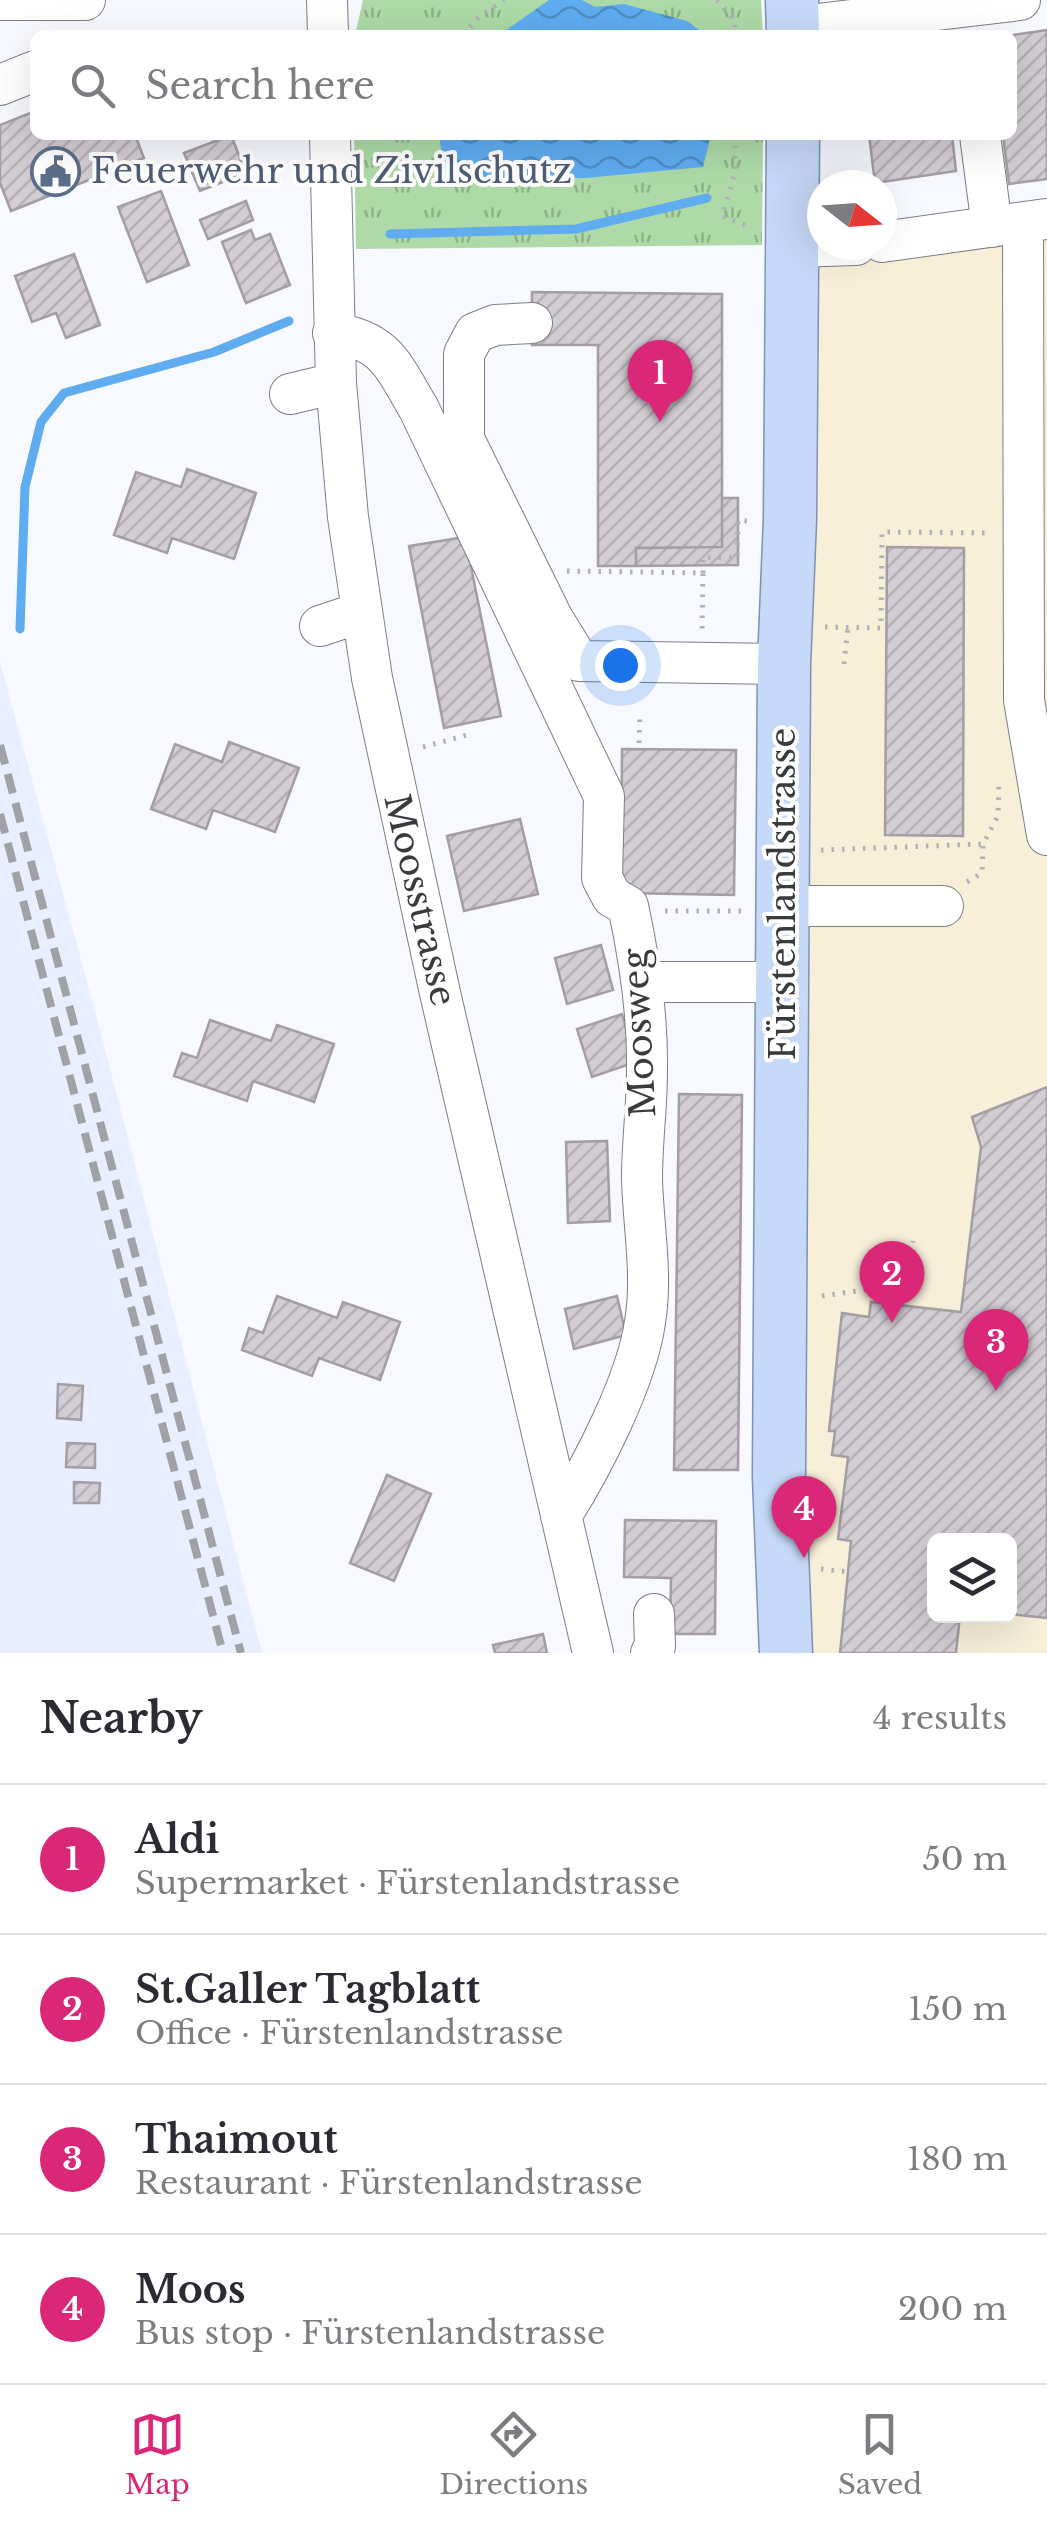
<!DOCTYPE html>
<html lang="en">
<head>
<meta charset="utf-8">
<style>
	:root { --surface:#fff; --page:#f2f2f3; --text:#2b2b33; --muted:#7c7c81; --line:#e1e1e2; --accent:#db2777 }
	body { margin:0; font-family:"Libre Baskerville",serif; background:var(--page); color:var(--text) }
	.controls { position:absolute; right:30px; bottom:30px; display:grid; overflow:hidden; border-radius:15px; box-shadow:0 10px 40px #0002 }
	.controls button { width:90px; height:90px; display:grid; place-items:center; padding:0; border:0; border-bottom:2px solid var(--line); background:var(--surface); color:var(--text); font:50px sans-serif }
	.compass { position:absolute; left:807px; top:170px; width:90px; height:90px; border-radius:50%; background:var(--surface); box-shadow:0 10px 40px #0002; rotate:107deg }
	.you { position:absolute; left:620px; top:665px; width:35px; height:35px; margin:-25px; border:8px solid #fff; border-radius:50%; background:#1a73e8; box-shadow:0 0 0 15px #1a73e833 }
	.badge { display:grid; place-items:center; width:65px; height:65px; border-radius:50%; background:var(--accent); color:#fff; font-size:32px; font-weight:700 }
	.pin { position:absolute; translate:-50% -82px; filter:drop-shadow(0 2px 5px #0008) }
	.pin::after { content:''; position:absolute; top:52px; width:35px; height:30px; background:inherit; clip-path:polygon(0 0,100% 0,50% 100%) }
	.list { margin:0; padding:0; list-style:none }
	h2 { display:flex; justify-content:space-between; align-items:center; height:130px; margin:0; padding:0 40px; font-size:42px }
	h2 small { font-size:32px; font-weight:400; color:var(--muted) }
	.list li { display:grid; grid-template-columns:65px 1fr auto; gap:30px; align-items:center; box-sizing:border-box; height:150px; padding:0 40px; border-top:2px solid var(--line) }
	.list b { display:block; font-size:38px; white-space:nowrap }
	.list p { margin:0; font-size:32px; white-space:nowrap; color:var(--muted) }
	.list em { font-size:32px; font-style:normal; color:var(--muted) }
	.icon { flex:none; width:55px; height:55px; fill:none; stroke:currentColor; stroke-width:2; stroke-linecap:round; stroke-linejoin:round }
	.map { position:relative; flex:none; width:1047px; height:1653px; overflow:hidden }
	.search { position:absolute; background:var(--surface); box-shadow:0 10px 40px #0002; left:30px; right:30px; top:30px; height:110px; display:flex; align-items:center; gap:25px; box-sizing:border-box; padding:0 35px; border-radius:15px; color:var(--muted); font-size:38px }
	.sheet { height:730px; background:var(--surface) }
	nav { display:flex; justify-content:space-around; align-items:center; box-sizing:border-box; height:140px; border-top:2px solid var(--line); background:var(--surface); font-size:28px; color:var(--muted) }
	nav a { display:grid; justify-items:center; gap:5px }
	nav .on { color:var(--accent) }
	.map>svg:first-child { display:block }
</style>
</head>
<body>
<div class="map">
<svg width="1047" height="1653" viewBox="0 0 1047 1653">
	<defs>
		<pattern id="park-tufts" width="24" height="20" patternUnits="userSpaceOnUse" patternTransform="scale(2.5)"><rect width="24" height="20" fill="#addaa7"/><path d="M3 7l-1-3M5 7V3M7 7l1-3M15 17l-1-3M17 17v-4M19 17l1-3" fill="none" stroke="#8eb289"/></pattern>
		<pattern id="water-waves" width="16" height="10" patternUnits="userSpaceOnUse" patternTransform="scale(2.5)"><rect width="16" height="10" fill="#5facf1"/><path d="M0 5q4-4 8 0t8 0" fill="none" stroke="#4f8dc5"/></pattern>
		<pattern id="building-hatch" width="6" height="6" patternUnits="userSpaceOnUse" patternTransform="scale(2.5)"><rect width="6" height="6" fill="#d2ccd3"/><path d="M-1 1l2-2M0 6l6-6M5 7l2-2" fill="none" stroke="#b5b0b6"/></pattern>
	</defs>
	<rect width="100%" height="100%" fill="#f8f9fe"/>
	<path fill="#f8efd9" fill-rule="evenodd" d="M1047 219V1653H788L793 247ZM934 1540H1010V1616H934Z"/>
	<path fill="#eaefff" d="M0 662 94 1007 262 1653H0Z"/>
	<path fill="url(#park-tufts)" d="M363 0H761L763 35H355Z
		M354 135H763L762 245 356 249Z"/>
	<path fill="url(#water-waves)" d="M549 0H582L595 7 624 4 687 21 706 35H499Z
		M439 135H711L703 167 586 178H445Z"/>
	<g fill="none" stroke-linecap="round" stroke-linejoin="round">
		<path stroke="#5facf1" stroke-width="9" d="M390 234 576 229 707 198
			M20 629 25 487 41 422 64 393 214 352 289 321"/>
	</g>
	<path fill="url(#building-hatch)" stroke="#a39da4" stroke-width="2.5" d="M1047 30V179L1009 184 1003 135H1012V35Z
		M35 111V135H135L144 158 11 211 0 183V125Z
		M231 135 246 173 200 191 184 153Z
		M869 135H952L956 171 875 183Z
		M161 191 189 265 147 282 118 207Z
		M246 201 253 220 208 239 200 220Z
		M251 230 255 240 270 234 290 285 246 303 222 242Z
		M74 254 100 325 66 338 56 313 32 322 15 276Z
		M532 292 722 294V547L636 548V566H598V345H532Z
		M187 469 256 493 234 559 172 538 167 553 114 535 136 472 181 487Z
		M722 498H738V565L636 566V548L722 547Z
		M465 537 501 716 444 728 409 546Z
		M887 547 964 548 963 836 885 835Z
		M229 742 299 768 275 832 213 810 206 829 151 809 175 744 222 762Z
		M622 749 736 750 734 895 621 893Z
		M520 819 538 894 464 911 447 836Z
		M601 945 613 990 567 1004 555 958Z
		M622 1014 636 1062 592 1077 577 1029Z
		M210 1020 271 1041 277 1025 334 1044 314 1102 253 1081 247 1101 174 1076 182 1053 197 1058Z
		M1047 1087V1618L1010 1614V1540H934V1616H960L956 1653H840L851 1541 838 1539 848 1457 832 1455 835 1431H829L842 1313 869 1317 871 1302 961 1312 981 1147 972 1117Z
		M679 1094 742 1095 738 1470H674Z
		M607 1141 610 1221 568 1223 566 1142Z
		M277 1296 337 1318 343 1302 400 1322 380 1380 319 1358 312 1376 242 1350 249 1328 263 1333Z
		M617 1296 626 1335 574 1349 565 1309Z
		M58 1384 83 1386 81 1420 57 1418Z
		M67 1443 95 1444V1468L66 1467Z
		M387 1475 431 1494 394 1581 350 1563Z
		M74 1482 100 1483 99 1503H74Z
		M625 1520 716 1521 715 1634H670L671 1578 624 1577Z
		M543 1634 547 1653H495L493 1645Z"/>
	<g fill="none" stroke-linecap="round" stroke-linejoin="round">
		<defs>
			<path id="minor" d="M0 0H85
				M327 0 328 35
				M793 27 1020 0
				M0 85 35 71
				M330 135 336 383 348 517 372 678 440 993 593 1653
				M980 135 992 227
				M1023 223 1024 700 1047 835
				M882 242 1046 219
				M793 247 856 245
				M532 323 495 325 475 333 464 354V439L553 619 579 661 784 664
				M333 333C386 340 394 367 419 409L604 796 602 878 612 897 628 906C640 961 648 1014 647 1071 647 1107 642 1142 642 1178 643 1225 653 1275 645 1322 637 1380 592 1467 561 1516
				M290 394 336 383
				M320 626 362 612
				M783 906H943
				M644 982H784
				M651 1653 655 1646 654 1614"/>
			<path id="major" d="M792 0 793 35
				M786 1653 779 1477 784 664 790 519 793 135"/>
		</defs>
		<use href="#minor" stroke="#7c7e86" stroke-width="42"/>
		<use href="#major" stroke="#7e91b4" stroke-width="55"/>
		<path stroke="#b0b1b6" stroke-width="5" stroke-dasharray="2.5 8" stroke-linecap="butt" d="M717 0 735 21V35
			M463 35 480 16 504 0
			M735 135V172L722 216 750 227
			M567 571 703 573 702 630
			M703 573V557L737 558 738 520 748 521
			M825 627 881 628 882 532 989 533
			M844 664 848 627
			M639 743 640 712
			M423 747 467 735
			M821 850 983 844 998 816 999 781
			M967 882 982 873 983 844
			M665 911H744
			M822 1296 871 1289 893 1298 909 1285 913 1241
			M821 1569 848 1572"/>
		<use href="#minor" stroke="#fff" stroke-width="40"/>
		<use href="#major" stroke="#c7d9f8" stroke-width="52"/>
		<path stroke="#a1a2a6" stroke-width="8" stroke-dasharray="20 10" stroke-linecap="butt" d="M0 745 241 1653
			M0 814 223 1653"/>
	</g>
	<defs>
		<symbol id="civic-ring" viewBox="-11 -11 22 22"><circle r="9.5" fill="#fff" stroke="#5c6f8a" stroke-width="1.5"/><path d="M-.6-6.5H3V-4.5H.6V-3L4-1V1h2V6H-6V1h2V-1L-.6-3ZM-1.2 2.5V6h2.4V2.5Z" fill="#5c6f8a"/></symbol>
	</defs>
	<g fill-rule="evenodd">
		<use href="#civic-ring" x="28" y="144" width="55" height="55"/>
	</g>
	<g text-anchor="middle" stroke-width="8" stroke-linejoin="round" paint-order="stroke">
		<g font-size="35" fill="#4e5e75" stroke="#fff" text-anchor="start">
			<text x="91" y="183">Feuerwehr und Zivilschutz</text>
		</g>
		<g font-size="35" fill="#3a3b3e" stroke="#fff">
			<text transform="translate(783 894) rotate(-90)" y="12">Fürstenlandstrasse</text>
			<text transform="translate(420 900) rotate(77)" y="12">Moosstrasse</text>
			<text transform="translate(639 1033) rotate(-93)" y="12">Moosweg</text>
		</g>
	</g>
</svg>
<div class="controls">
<button><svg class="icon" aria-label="layers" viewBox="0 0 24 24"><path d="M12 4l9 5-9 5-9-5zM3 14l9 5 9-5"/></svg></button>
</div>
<svg class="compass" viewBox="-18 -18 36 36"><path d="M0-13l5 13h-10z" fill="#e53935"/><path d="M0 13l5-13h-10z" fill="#7c7c81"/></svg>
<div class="you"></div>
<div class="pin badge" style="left:660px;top:422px">1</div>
<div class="pin badge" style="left:892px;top:1323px">2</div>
<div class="pin badge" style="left:996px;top:1391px">3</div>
<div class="pin badge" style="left:804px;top:1558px">4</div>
<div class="search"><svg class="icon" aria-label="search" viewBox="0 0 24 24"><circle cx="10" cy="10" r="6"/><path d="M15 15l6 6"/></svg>Search here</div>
</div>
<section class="sheet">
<h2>Nearby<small>4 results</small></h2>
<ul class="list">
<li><span class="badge">1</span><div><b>Aldi</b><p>Supermarket · Fürstenlandstrasse</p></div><em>50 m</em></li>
<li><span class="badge">2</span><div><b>St.Galler Tagblatt</b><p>Office · Fürstenlandstrasse</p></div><em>150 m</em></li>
<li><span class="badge">3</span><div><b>Thaimout</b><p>Restaurant · Fürstenlandstrasse</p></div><em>180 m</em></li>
<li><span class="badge">4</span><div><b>Moos</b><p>Bus stop · Fürstenlandstrasse</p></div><em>200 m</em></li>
</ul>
</section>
<nav>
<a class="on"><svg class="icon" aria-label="map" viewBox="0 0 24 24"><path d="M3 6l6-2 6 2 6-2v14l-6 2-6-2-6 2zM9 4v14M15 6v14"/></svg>Map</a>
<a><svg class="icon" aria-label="directions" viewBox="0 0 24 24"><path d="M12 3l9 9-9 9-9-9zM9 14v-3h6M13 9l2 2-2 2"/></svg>Directions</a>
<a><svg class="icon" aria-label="saved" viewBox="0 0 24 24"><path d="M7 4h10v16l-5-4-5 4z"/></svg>Saved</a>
</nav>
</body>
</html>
